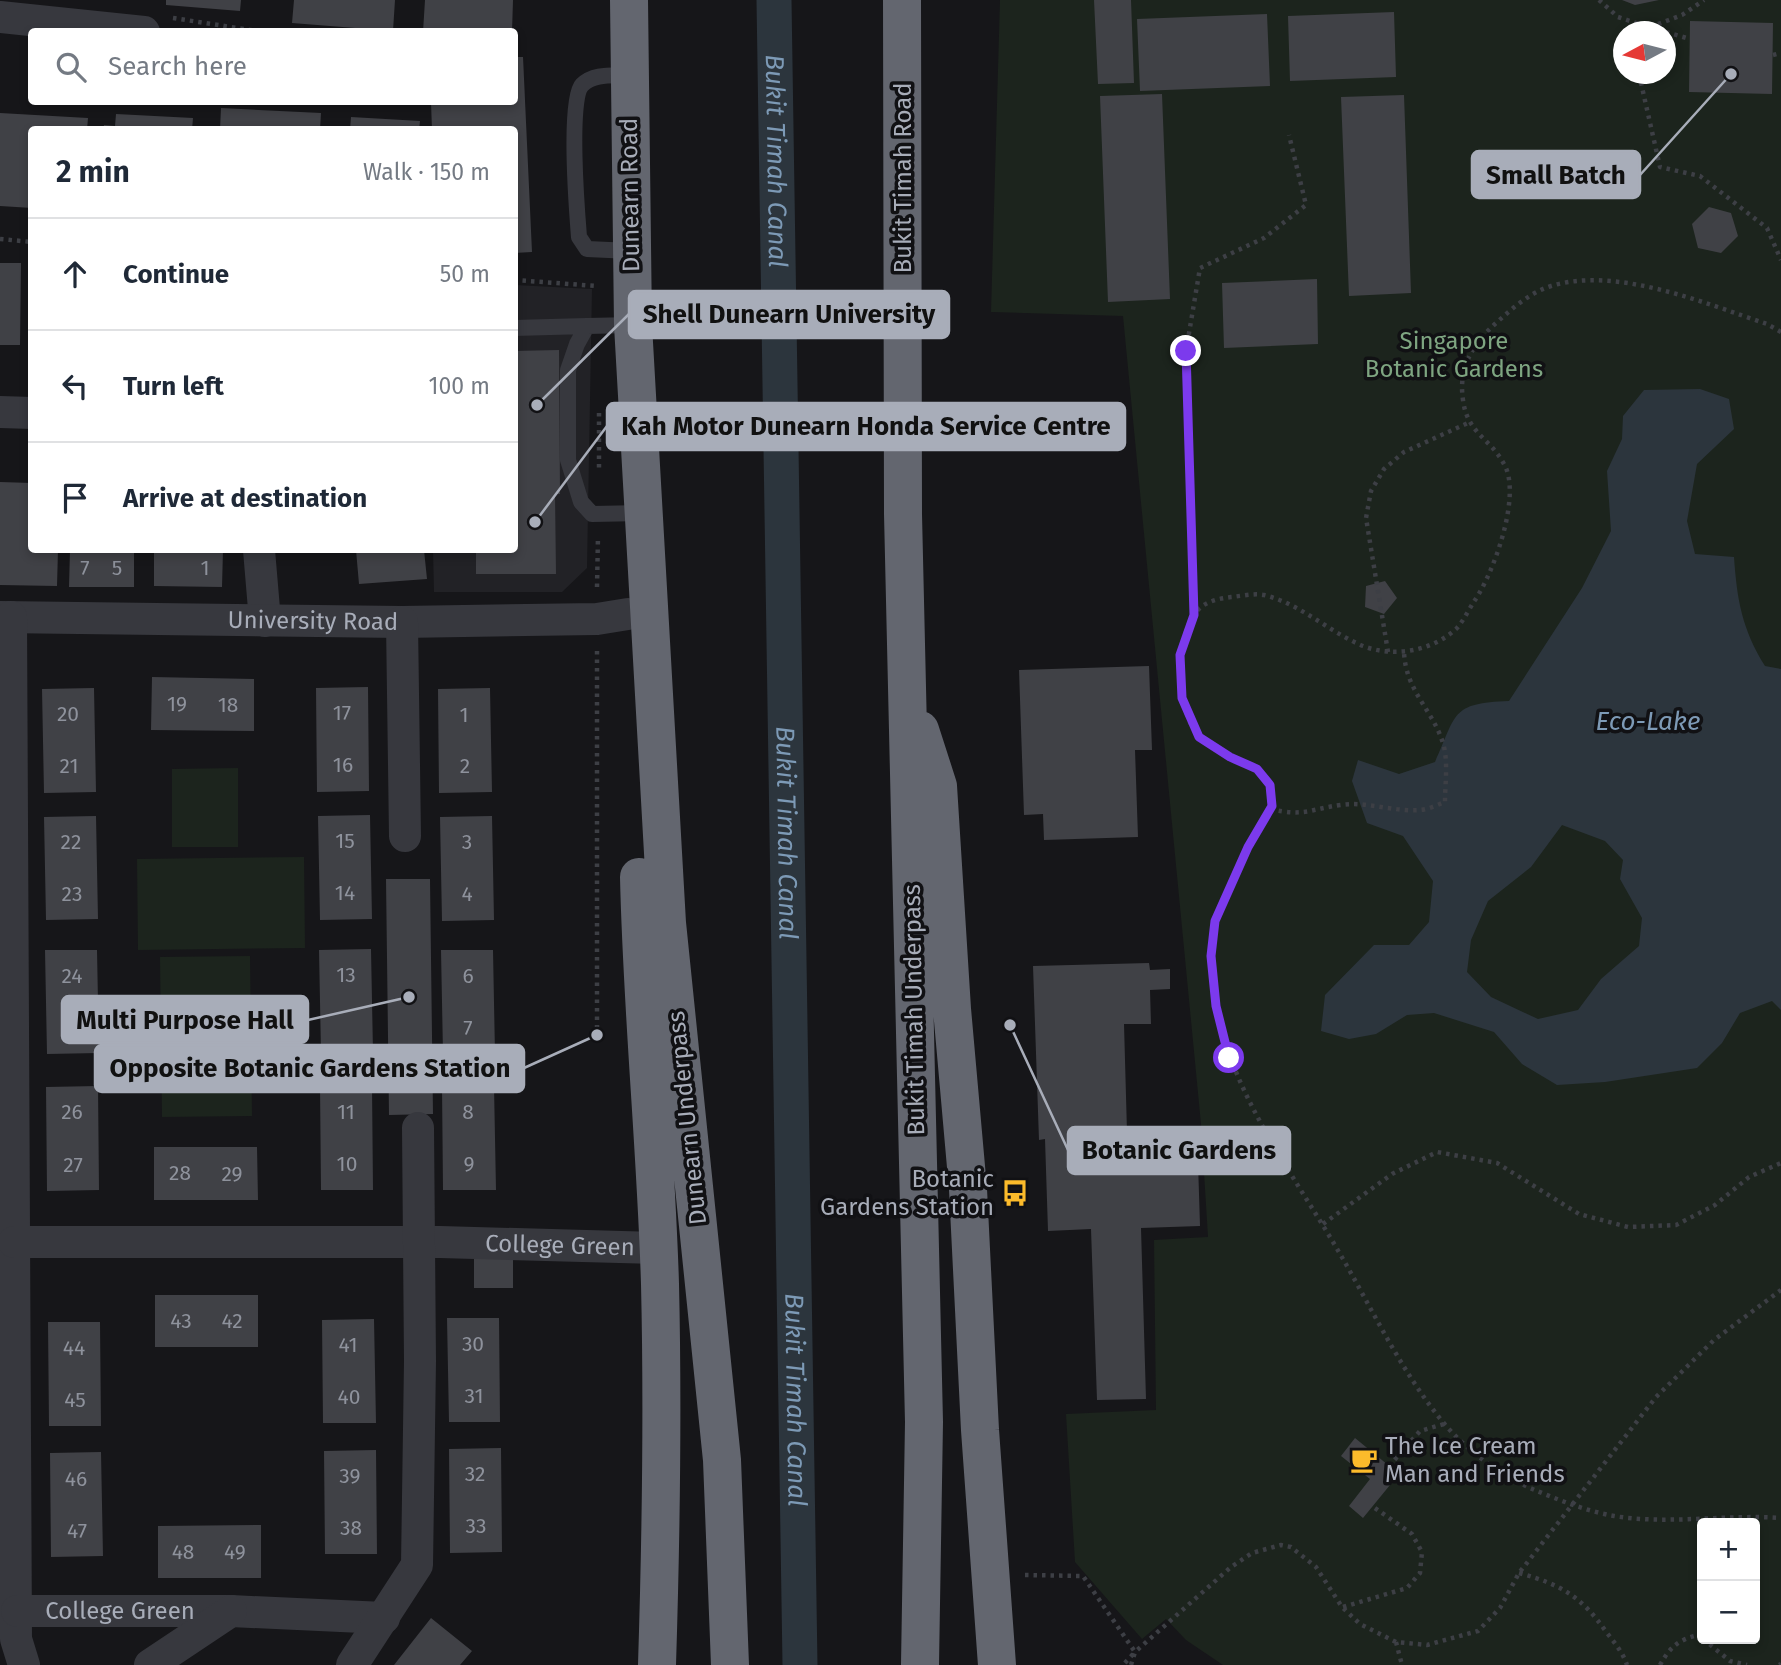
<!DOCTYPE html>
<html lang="en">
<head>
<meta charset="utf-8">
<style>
	:root { --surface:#fff; --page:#f2f2f3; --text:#1f2937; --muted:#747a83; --line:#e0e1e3 }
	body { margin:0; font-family:"Fira Sans",sans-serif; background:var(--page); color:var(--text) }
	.controls { position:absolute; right:21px; bottom:21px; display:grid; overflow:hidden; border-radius:7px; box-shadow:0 4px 10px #0003 }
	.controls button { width:63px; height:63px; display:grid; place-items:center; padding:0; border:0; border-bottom:2px solid var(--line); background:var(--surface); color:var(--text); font:35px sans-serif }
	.compass { position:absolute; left:1613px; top:21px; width:63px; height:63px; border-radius:50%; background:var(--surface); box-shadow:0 4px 10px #0003; rotate:263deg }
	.stop { position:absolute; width:21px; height:21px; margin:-16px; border:5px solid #7c3aed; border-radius:50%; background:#fff }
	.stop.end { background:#7c3aed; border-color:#fff; box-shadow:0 2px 7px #0008 }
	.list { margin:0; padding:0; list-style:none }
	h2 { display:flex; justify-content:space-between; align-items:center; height:91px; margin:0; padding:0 28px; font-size:30px }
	h2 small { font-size:23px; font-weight:400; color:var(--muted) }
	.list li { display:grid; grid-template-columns:46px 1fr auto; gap:21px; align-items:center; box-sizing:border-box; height:112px; padding:0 28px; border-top:2px solid var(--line) }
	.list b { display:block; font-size:26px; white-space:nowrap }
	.list em { font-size:23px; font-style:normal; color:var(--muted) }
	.icon { flex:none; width:38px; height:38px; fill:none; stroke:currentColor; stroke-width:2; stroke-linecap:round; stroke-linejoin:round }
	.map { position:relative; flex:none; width:1781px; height:1665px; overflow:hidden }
	.search { position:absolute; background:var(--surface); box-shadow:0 4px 10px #0003; left:28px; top:28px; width:490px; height:77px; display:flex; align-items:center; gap:18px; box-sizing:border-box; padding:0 24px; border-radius:7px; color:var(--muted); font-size:26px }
	.panel { position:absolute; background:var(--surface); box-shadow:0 4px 10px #0003; left:28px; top:126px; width:490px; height:427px; border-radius:7px }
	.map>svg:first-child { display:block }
</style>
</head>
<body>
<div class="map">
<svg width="1781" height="1665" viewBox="0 0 1781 1665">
	<rect width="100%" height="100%" fill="#161619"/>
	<path fill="#222226" d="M515 285 592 289 587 568 562 592H434L433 550H514Z"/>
	<path fill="#1c241d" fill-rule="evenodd" d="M1000 0H1781V1665H1223L1186 1640 1166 1619 1142 1639 1075 1562 1066 1414 1156 1410 1154 1240 1208 1237 1201 1124 1123 316 991 312ZM1624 32H1666V74H1624ZM1702 1523H1755V1639H1702Z
		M238 768V847H172V769Z
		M304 857 305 948 138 950 137 859Z
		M250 956 252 1116 162 1117 160 957Z"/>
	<path fill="#2c353d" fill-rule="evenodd" d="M1700 389 1729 399 1734 429 1697 464 1687 521 1695 554 1734 557C1737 600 1742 629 1765 666L1781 669V1010L1772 1001 1740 1013 1722 1043 1697 1068 1605 1082 1557 1085 1522 1064 1494 1032 1434 1013 1407 1015 1376 1034 1349 1039 1321 1031 1325 995 1374 945H1409L1429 922 1433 881 1403 836 1367 823 1352 781 1358 760 1399 774 1435 762C1457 714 1450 703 1509 701L1582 588 1611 531 1607 471 1622 439 1623 416 1644 390ZM1562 825 1605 841 1623 860 1620 879 1642 918 1639 946 1601 979 1578 1010 1538 1019 1491 997 1467 972 1471 940 1488 901 1531 867Z"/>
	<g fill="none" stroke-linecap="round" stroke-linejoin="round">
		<path stroke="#2c353d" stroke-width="35" id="s1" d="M774 0 800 1665"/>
	</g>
	<path fill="#404146" d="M166 0H241L240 11 166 5Z
		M294 0H395L393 31 292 23Z
		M425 0H513L512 32H423Z
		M1094 0H1131L1134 83 1098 84Z
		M1622 0H1659L1635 5Z
		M1394 12 1396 77 1290 81 1288 16Z
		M1267 14 1270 86 1140 91 1137 19Z
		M1690 21 1773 23 1772 94 1689 92Z
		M514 57H523L532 252 514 253V130H432L431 102H514Z
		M1162 94 1170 299 1108 302 1100 96Z
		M1404 95 1411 293 1349 296 1341 97Z
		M221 108 321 113 320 130H220Z
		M0 113 88 118 87 130H32V208L0 206Z
		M116 114 193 118 192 130H103L104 125 115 126Z
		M351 117 420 121 419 130H350Z
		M1709 207 1731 213 1738 236 1721 253 1698 248 1692 224Z
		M0 263H21L20 345H0Z
		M1317 279 1318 344 1224 348 1222 283Z
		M559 350 560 494H555L556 574H476V550H514V351Z
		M0 482 32 483V550H58L57 586 0 585Z
		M70 550H134V587H69Z
		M154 550H223L222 587 154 586Z
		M356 550H424L427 579 359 584Z
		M1385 581 1397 598 1384 614 1365 607 1366 586Z
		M1149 666 1152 750H1135L1138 837 1044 840 1043 814 1024 815 1019 670Z
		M152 677 254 679V731L151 730Z
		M368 687 369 791 317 792 316 688Z
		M94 688 96 792 44 793 42 689Z
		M490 688 492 792 439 793 438 689Z
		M370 815 372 919 320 920 318 816Z
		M96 816 98 919 46 920 44 817Z
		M492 816 494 920 442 921 440 817Z
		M386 879H430L433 1114 389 1115Z
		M371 949 373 1052 321 1053 319 950Z
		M45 950H97L99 1053 47 1054Z
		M441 950H493L495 1054H443Z
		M1149 963 1150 970 1170 969V989L1150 990 1151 1024H1124L1127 1132 1197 1130 1200 1226 1141 1228 1146 1399 1097 1400 1091 1229 1048 1231 1045 1139 1039 1140 1033 966Z
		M372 1085 373 1190H321L320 1086Z
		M98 1086 99 1190 47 1191 46 1087Z
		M494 1086 496 1190H443L442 1087Z
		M154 1147H257L258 1200H154Z
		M474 1258H513V1288H474Z
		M155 1295H258V1347H155Z
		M447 1318H499L500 1422H449Z
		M374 1319 376 1423H323L322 1320Z
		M48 1322H100L101 1426H49Z
		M1355 1438 1399 1474 1363 1518 1349 1506 1370 1479 1341 1456Z
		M501 1448 502 1552 450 1553 449 1449Z
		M376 1450 377 1554H325L324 1451Z
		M101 1452 103 1556 51 1557 50 1453Z
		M261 1525V1578H158V1526Z
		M431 1618 472 1651 460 1665H394Z"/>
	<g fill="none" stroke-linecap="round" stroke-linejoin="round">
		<path stroke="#3d3f45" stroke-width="4.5" stroke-dasharray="3.5 5" stroke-linecap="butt" d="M1599 0 1618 17 1663 32
			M173 18 263 32
			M1650 27 1682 15 1704 0
			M1666 32 1690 39
			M1773 55 1781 53
			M1639 74 1660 167 1700 176 1767 228 1781 260
			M0 239 32 242
			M514 280 597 286
			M1781 332 1767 324C1704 303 1617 266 1551 286 1529 293 1513 308 1496 323 1473 344 1458 367 1463 400 1467 433 1490 438 1504 464 1522 495 1494 572 1475 600 1469 609 1464 620 1457 628 1433 651 1394 658 1363 646 1329 632 1301 604 1264 595 1254 593 1242 596 1231 597 1216 599 1202 602 1193 616 1174 647 1175 717 1204 741 1226 758 1267 763 1271 793 1274 814 1254 835 1245 853 1229 886 1211 920 1211 957 1211 1071 1289 1165 1343 1259 1374 1313 1402 1372 1442 1421 1465 1449 1497 1473 1530 1488 1556 1499 1586 1511 1614 1516 1668 1525 1726 1514 1781 1518
			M599 413V471
			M597 587 598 536
			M1194 615 1186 351 1200 268 1264 238 1306 205 1289 135
			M597 651V1035
			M1388 652 1366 518 1371 491 1384 469 1404 452 1468 423
			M1270 809C1306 817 1309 809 1341 805 1367 801 1393 812 1419 810 1427 810 1437 805 1445 802 1445 785 1448 764 1444 747 1435 711 1405 692 1404 651
			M1323 1224 1392 1174 1437 1152 1497 1163 1579 1214 1628 1227 1676 1225 1715 1205 1749 1177 1781 1163
			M1389 1466 1420 1431 1444 1424
			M1519 1573C1562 1585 1581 1596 1607 1633 1615 1643 1623 1653 1627 1665
			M1025 1575 1083 1576 1135 1652 1123 1665
			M1343 1607 1407 1588 1420 1573 1422 1552 1412 1534 1372 1506
			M1703 1639 1730 1661 1747 1665
			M1396 1642 1402 1665
			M1131 1665 1135 1652 1231 1567 1252 1553 1281 1545 1291 1547 1316 1567 1342 1607 1360 1624 1396 1642 1427 1645 1478 1631 1500 1608 1519 1573 1656 1397 1714 1340 1781 1290
			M1660 1665C1670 1647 1678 1640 1698 1635L1702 1638
			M1779 1665 1781 1664"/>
		<path stroke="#37383e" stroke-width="16" d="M629 75C613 76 594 73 582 85 568 99 577 212 579 237L587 249 631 251
			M633 325 587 326 577 344 568 370V460L581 502 592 514 643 513
			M514 328 587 326"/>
		<g stroke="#37383e" stroke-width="32">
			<path d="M0 17 144 32"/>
			<path d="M0 412 32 413"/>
			<path d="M259 550 265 621"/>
			<path id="s2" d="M0 617 402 622 597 619 628 614"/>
			<path d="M11 617 16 1639 24 1665"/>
			<path d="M402 622 405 836"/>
			<path id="s3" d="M14 1242H440L657 1248"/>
			<path id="s4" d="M17 1611H231L384 1618"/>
			<path d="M150 1665 231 1611"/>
			<path d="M352 1665 417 1565 420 1361 418 1128"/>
		</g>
		<path stroke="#63666f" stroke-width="38" d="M629 0 633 325 667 923 722 1460 730 1665
			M902 0 903 514 924 1422 920 1665
			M920 730 938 786 952 1009 968 1189 980 1430 997 1665
			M639 877C642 1013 656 1148 660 1284 663 1411 661 1538 657 1665"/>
	</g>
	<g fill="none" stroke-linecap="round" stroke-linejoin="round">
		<path stroke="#7c3aed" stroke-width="9" d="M1186 351 1194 615 1180 655 1182 698 1199 737 1230 757 1257 769 1270 785 1272 806 1248 847 1215 921 1211 956 1216 1006 1229 1058"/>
	</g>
	<defs>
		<symbol id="bus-bare" viewBox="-9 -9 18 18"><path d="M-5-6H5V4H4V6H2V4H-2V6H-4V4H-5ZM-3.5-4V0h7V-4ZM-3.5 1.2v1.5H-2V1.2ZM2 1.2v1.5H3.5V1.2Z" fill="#fcbb2b" stroke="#111114" stroke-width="2.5" paint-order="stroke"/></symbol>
		<symbol id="cafe-bare" viewBox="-9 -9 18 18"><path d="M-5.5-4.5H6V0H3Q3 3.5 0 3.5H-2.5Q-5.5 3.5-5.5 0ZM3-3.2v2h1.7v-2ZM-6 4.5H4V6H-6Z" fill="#fcbb2b" stroke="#111114" stroke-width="2.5" paint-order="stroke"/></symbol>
	</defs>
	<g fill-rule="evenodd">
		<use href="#bus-bare" x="996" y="1174" width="38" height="38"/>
		<use href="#cafe-bare" x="1345" y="1441" width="38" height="38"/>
	</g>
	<g text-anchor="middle" stroke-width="7" stroke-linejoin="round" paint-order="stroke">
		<g font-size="21" fill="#8e929c">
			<text x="85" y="575">7</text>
			<text x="117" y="575">5</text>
			<text x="205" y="575">1</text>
			<text x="177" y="711">19</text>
			<text x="228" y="712">18</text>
			<text x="342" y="720">17</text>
			<text x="68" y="721">20</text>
			<text x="464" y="722">1</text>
			<text x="343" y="772">16</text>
			<text x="69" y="773">21</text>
			<text x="465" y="773">2</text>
			<text x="345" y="848">15</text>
			<text x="71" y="849">22</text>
			<text x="467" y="849">3</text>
			<text x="345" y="900">14</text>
			<text x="72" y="901">23</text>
			<text x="467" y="901">4</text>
			<text x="346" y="982">13</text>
			<text x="72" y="983">24</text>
			<text x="468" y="983">6</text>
			<text x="468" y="1035">7</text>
			<text x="72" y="1119">26</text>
			<text x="346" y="1119">11</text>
			<text x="468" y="1119">8</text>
			<text x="347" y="1171">10</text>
			<text x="469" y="1171">9</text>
			<text x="73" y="1172">27</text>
			<text x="180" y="1180">28</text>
			<text x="232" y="1181">29</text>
			<text x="181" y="1328">43</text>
			<text x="232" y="1328">42</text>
			<text x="473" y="1351">30</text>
			<text x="348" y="1352">41</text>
			<text x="74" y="1355">44</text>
			<text x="474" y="1403">31</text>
			<text x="349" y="1404">40</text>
			<text x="75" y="1407">45</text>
			<text x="475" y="1481">32</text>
			<text x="350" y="1483">39</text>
			<text x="76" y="1486">46</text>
			<text x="476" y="1533">33</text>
			<text x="351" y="1535">38</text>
			<text x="77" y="1538">47</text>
			<text x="183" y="1559">48</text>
			<text x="235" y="1559">49</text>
		</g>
		<g font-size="24" fill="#a8adb9" stroke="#111114">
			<text transform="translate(903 178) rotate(-90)" y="8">Bukit Timah Road</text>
			<text transform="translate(630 195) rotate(-91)" y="8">Dunearn Road</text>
			<text dy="8" stroke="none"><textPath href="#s2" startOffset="313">University Road</textPath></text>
			<text transform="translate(914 1010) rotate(-91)" y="8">Bukit Timah Underpass</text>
			<text transform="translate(687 1118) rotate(-96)" y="8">Dunearn Underpass</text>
			<text dy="8" stroke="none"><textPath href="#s3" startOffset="546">College Green</textPath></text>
			<text dy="8" stroke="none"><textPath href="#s4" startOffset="103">College Green</textPath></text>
		</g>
		<g font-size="24" fill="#7ea581" stroke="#111114">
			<text x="1454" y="349">Singapore<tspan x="1454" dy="28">Botanic Gardens</tspan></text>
		</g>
		<g font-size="24" fill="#a8adb9" stroke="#111114" text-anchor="end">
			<text x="994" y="1187">Botanic<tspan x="994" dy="28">Gardens Station</tspan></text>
			<text x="1385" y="1454" text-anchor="start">The Ice Cream<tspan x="1385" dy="28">Man and Friends</tspan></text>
		</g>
		<g font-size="26" font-style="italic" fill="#7d9ab6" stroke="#111114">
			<text dy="9" stroke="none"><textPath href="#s1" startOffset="161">Bukit Timah Canal</textPath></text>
			<text x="1648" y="730">Eco-Lake</text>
			<text dy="9" stroke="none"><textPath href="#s1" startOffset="833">Bukit Timah Canal</textPath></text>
			<text dy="9" stroke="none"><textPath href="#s1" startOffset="1400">Bukit Timah Canal</textPath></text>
		</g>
	</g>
	<path fill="none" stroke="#a8adb9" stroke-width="2.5" d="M1731 74L1640 175M537 405L629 314M535 522L607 426M409 997L308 1020M597 1035L524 1068M1010 1025L1068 1150"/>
	<g fill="#a8adb9" stroke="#111114" stroke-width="2.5">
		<circle cx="1731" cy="74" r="7"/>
		<circle cx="537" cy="405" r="7"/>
		<circle cx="535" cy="522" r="7"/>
		<circle cx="409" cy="997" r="7"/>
		<circle cx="597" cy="1035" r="7"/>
		<circle cx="1010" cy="1025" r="7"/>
	</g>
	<g fill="#a8adb9" stroke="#a8adb9" stroke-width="2.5">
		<rect x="1472" y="151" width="168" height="47" rx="7"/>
		<rect x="629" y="291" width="320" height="47" rx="7"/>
		<rect x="607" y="403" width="518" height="47" rx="7"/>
		<rect x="62" y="996" width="246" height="47" rx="7"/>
		<rect x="95" y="1045" width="429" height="47" rx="7"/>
		<rect x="1068" y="1127" width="222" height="47" rx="7"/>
	</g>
	<g font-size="26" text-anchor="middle" font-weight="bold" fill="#111">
		<text x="1556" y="184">Small Batch</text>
		<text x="789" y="323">Shell Dunearn University</text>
		<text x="866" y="435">Kah Motor Dunearn Honda Service Centre</text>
		<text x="185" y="1029">Multi Purpose Hall</text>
		<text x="310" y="1077">Opposite Botanic Gardens Station</text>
		<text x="1179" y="1159">Botanic Gardens</text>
	</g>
</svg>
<div class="controls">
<button>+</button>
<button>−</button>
</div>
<svg class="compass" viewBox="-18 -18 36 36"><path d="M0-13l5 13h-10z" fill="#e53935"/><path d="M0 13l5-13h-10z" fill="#747a83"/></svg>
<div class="stop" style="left:1229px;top:1058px"></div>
<div class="stop end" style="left:1186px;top:351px"></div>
<div class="search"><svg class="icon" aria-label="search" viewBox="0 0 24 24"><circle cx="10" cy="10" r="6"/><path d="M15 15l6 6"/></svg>Search here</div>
<section class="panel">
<h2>2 min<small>Walk · 150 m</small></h2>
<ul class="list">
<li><svg class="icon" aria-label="ahead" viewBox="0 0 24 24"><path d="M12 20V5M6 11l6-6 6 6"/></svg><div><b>Continue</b></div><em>50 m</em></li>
<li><svg class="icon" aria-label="left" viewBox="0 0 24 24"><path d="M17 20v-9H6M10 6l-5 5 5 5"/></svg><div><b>Turn left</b></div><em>100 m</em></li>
<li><svg class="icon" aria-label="arrive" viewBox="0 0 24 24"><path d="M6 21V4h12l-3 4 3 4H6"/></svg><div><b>Arrive at destination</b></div></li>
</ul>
</section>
</div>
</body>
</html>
